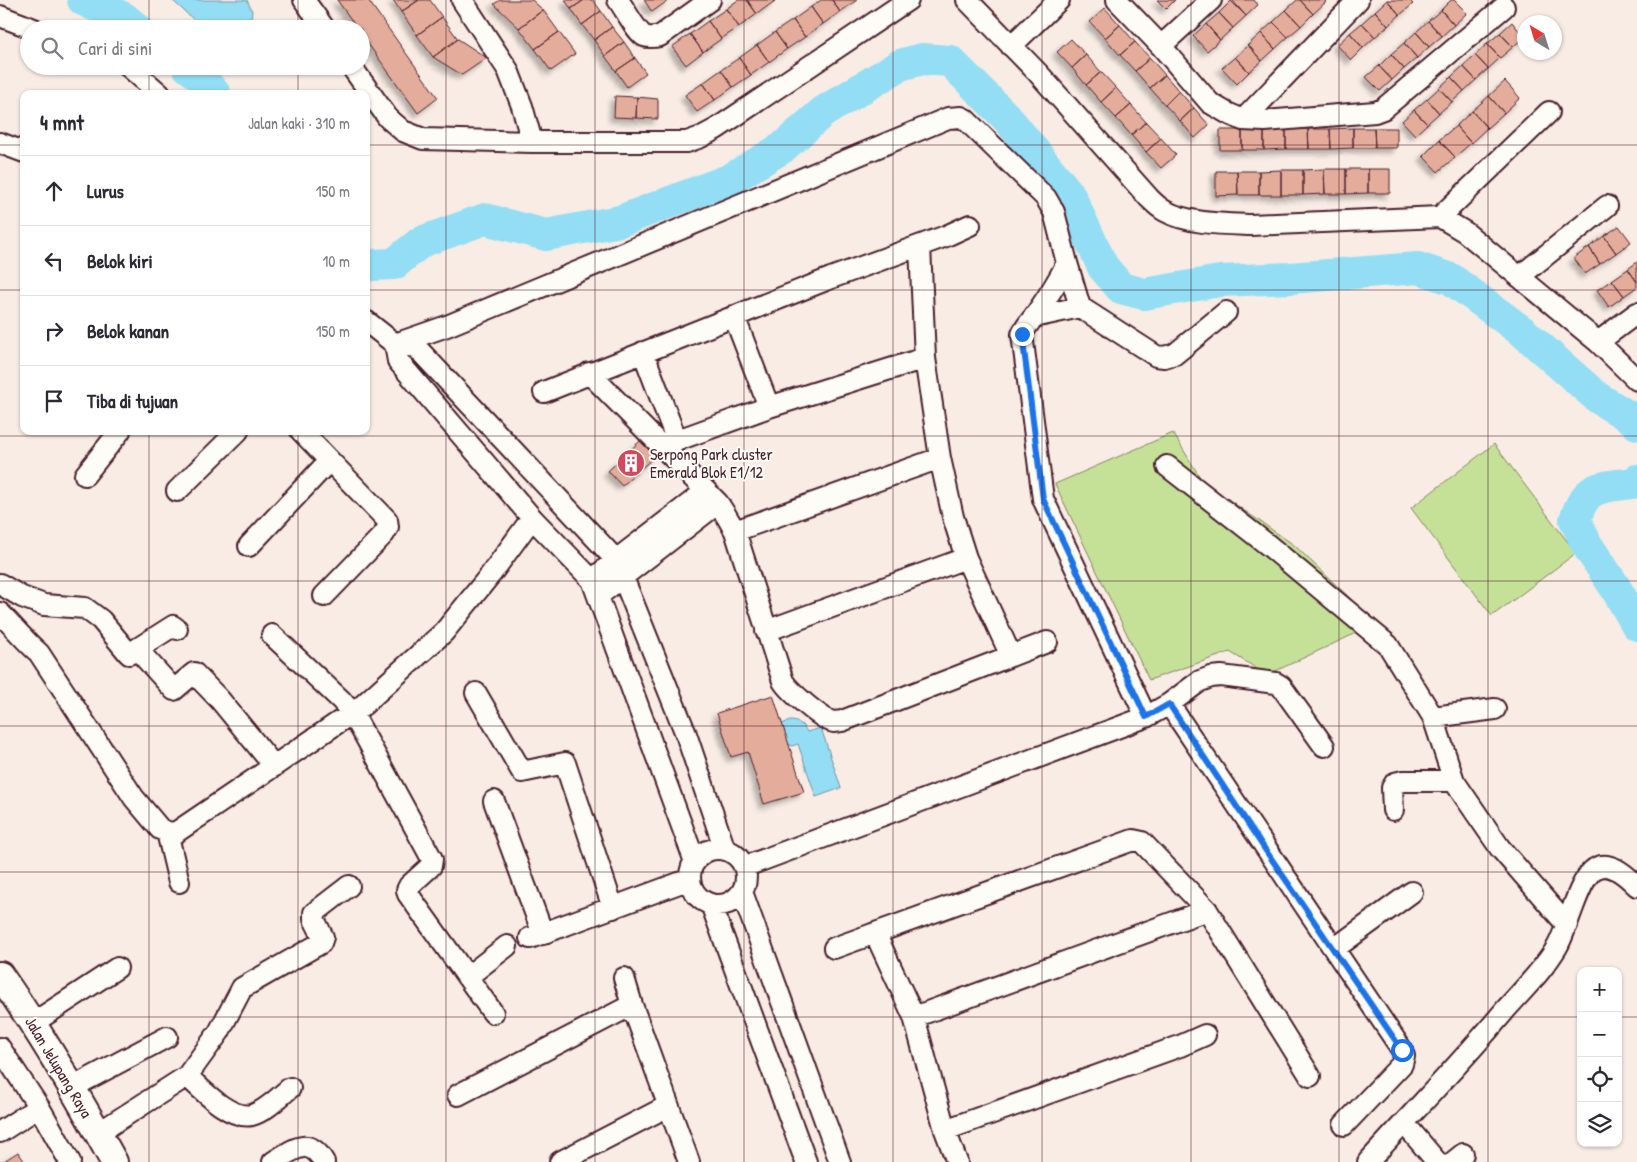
<!DOCTYPE html>
<html lang="id">
<head>
<meta charset="utf-8">
<style>
	:root { --surface:#fff; --page:#f7f7f7; --text:#2b2b33; --muted:#7c7c81; --line:#e1e1e2 }
	body { margin:0; font-family:"Patrick Hand",sans-serif; background:var(--page); color:var(--text) }
	.controls { position:absolute; right:15px; bottom:15px; display:grid; overflow:hidden; border-radius:10px; box-shadow:0 1px 4px #0004 }
	.controls button { width:45px; height:45px; display:grid; place-items:center; padding:0; border:0; border-bottom:1px solid var(--line); background:var(--surface); color:var(--text); font:25px sans-serif }
	.compass { position:absolute; left:1517px; top:15px; width:45px; height:45px; border-radius:50%; background:var(--surface); box-shadow:0 1px 4px #0004; rotate:322deg }
	.stop { position:absolute; width:15px; height:15px; margin:-11px; border:4px solid #1a73e8; border-radius:50%; background:#fff }
	.stop.end { background:#1a73e8; border-color:#fff; box-shadow:0 1px 5px #0008 }
	.list { margin:0; padding:0; list-style:none }
	h2 { display:flex; justify-content:space-between; align-items:center; height:65px; margin:0; padding:0 20px; font-size:21px }
	h2 small { font-size:16px; font-weight:400; color:var(--muted) }
	.list li { display:grid; grid-template-columns:32px 1fr auto; gap:15px; align-items:center; box-sizing:border-box; height:70px; padding:0 20px; border-top:1px solid var(--line) }
	.list b { display:block; font-size:19px; white-space:nowrap }
	.list em { font-size:16px; font-style:normal; color:var(--muted) }
	.icon { flex:none; width:28px; height:28px; fill:none; stroke:currentColor; stroke-width:2; stroke-linecap:round; stroke-linejoin:round }
	.map { position:relative; flex:none; width:1637px; height:1162px; overflow:hidden }
	.search { position:absolute; background:var(--surface); box-shadow:0 1px 4px #0004; left:20px; top:20px; width:350px; height:55px; display:flex; align-items:center; gap:12px; box-sizing:border-box; padding:0 18px; border-radius:28px; color:var(--muted); font-size:19px }
	.panel { position:absolute; background:var(--surface); box-shadow:0 1px 4px #0004; left:20px; top:90px; width:350px; height:345px; border-radius:10px }
	.map>svg:first-child { display:block }
</style>
</head>
<body>
<div class="map">
<svg width="1637" height="1162" viewBox="0 0 1637 1162">
	<defs>
		<filter id="shadow"><feDropShadow dx="-4.5" dy="4.5" stdDeviation="2.5" flood-color="#0004"/></filter>
	</defs>
	<rect width="100%" height="100%" fill="#f8ece4"/>
	<filter id="ink" filterUnits="userSpaceOnUse"><feTurbulence type="fractalNoise" baseFrequency=".02" numOctaves="2"/><feDisplacementMap in="SourceGraphic" scale="10" xChannelSelector="R" yChannelSelector="G"/><feConvolveMatrix kernelMatrix="1 2 1 2 8 2 1 2 1" color-interpolation-filters="sRGB"/></filter>
	<g filter="url(#ink)">
		<path fill="#c5e198" stroke="#888062" d="M1173 433 1203 482 1294 545 1372 619 1352 635 1267 675 1230 652 1149 680 1055 484Z
			M1494 444 1576 553 1492 616 1411 508Z"/>
		<path fill="#93def4" stroke="#7692a4" d="M172 0H247L252 11 250 27 249 29H204Z
			M789 721C799 721 803 724 807 732L821 728 841 788 816 797 798 744 792 746 787 743 782 724Z"/>
		<g fill="none" stroke-linecap="round" stroke-linejoin="round">
			<path stroke="#93def4" stroke-width="32" d="M83 0 124 18 137 29
				M187 66 200 76 215 94
				M366 264 370 265 394 264 421 242 485 219 546 235 620 221 731 179 782 148 823 112 900 65 922 59 950 61 1008 119 1069 194 1103 267 1121 288 1144 294 1220 281 1290 278 1418 268 1451 279 1523 332 1598 398 1634 420 1637 424
				M1637 480 1633 483C1600 488 1586 484 1575 520L1587 545 1615 587 1637 625"/>
		</g>
		<path fill="#e4ac9a" stroke="#4a1f2b" filter="url(#shadow)" d="M337 0H368L438 98 418 113 361 34V29H358Z
			M393 0H419L401 12Z
			M419 0H430L442 17 417 35 401 12Z
			M500 0H532L543 10 519 28 494 4Z
			M565 0H584L571 9Z
			M584 0H593L601 11 582 25 571 9Z
			M644 0H669L652 12Z
			M738 0H747L757 14 739 27 726 9Z
			M747 0H774L775 1 757 14Z
			M821 0H832L840 12 823 24 811 7Z
			M832 0H857L840 12Z
			M1157 0H1175L1166 9Z
			M1232 0H1254L1258 5 1246 16Z
			M1297 0H1300L1313 14 1301 26 1286 10Z
			M1300 0H1324L1326 2 1313 14Z
			M1387 0H1409L1413 4 1400 15Z
			M1387 0 1400 15 1388 26 1375 11Z
			M1451 0H1454L1467 13 1454 25 1441 10Z
			M1231 1 1246 16 1233 28 1219 13Z
			M811 7 823 24 805 37 793 20Z
			M1105 8 1120 25 1105 38 1090 22Z
			M726 9 739 27 721 39 708 21Z
			M543 10 559 32 535 49 519 28Z
			M1286 10 1301 26 1288 37 1273 22Z
			M1441 10 1454 25 1442 36 1428 21Z
			M601 11 612 27 594 40 582 25Z
			M1375 11 1388 26 1375 37 1362 23Z
			M1219 13 1233 28 1220 40 1206 24Z
			M442 17 458 39 433 57 417 35Z
			M793 20 805 37 787 49 775 32Z
			M708 21 721 39 703 52 690 34Z
			M1428 21 1442 36 1429 47 1416 32Z
			M1273 22 1288 37 1275 49 1261 33Z
			M1512 22 1524 37 1513 47 1500 33Z
			M1362 23 1375 37 1363 48 1350 33Z
			M1206 24 1220 40 1207 51 1193 36Z
			M1120 25 1135 42 1120 55 1105 38Z
			M612 27 624 42 605 56 594 40Z
			M559 32 575 54 551 71 535 49Z
			M775 32 787 49 769 62 757 45Z
			M1416 32 1429 47 1417 58 1404 43Z
			M1261 33 1275 49 1262 61 1248 45Z
			M1350 33 1363 48 1351 60 1337 45Z
			M1500 33 1513 47 1500 58 1487 44Z
			M690 34 703 52 686 65 672 47Z
			M458 39 487 58 462 75 433 57Z
			M1071 39 1086 55 1072 68 1057 52Z
			M624 42 635 58 616 71 605 56Z
			M1135 42 1150 58 1135 71 1120 55Z
			M1404 43 1417 58 1404 69 1391 54Z
			M1487 44 1500 58 1488 69 1475 55Z
			M757 45 769 62 751 75 739 58Z
			M1248 45 1262 61 1249 72 1235 57Z
			M1391 54 1404 69 1392 80 1379 66Z
			M1086 55 1101 72 1086 85 1072 68Z
			M1475 55 1488 69 1476 80 1463 66Z
			M1235 57 1249 72 1237 84 1222 68Z
			M635 58 646 73 627 87 616 71Z
			M739 58 751 75 733 87 721 70Z
			M1150 58 1165 75 1150 88 1135 71Z
			M1379 66 1392 80 1380 91 1366 77Z
			M1463 66 1476 80 1464 91 1451 77Z
			M721 70 733 87 715 100 703 83Z
			M1101 72 1116 88 1101 102 1086 85Z
			M1165 75 1179 91 1165 105 1150 88Z
			M1451 77 1464 91 1452 102 1439 88Z
			M1505 81 1520 98 1504 113 1489 96Z
			M703 83 715 100 697 112 685 95Z
			M1116 88 1131 105 1116 118 1101 102Z
			M1439 88 1452 102 1439 113 1427 99Z
			M1179 91 1194 108 1180 121 1165 105Z
			M615 96 637 97 636 118 614 117Z
			M1489 96 1504 113 1487 128 1472 111Z
			M637 97 658 99V119L636 118Z
			M1427 99 1439 113 1427 124 1414 110Z
			M1131 105 1146 122 1131 135 1116 118Z
			M1194 108 1209 125 1195 138 1180 121Z
			M1414 110 1427 124 1415 135 1402 121Z
			M1472 111 1487 128 1471 143 1456 126Z
			M1146 122 1161 138 1146 152 1131 135Z
			M1456 126 1471 143 1455 157 1439 140Z
			M1353 128V148L1331 149 1330 129Z
			M1353 128H1374L1375 148H1353Z
			M1374 128H1397V148H1375Z
			M1286 129V149L1264 150V130Z
			M1286 129H1308L1309 149H1286Z
			M1308 129H1330L1331 149H1309Z
			M1220 130H1242V150H1220Z
			M1242 130H1264V150H1242Z
			M1161 138 1176 155 1161 168 1146 152Z
			M1439 140 1455 157 1438 172 1423 156Z
			M1324 169 1325 194 1303 195V170Z
			M1324 169H1346V194H1325Z
			M1346 169H1368V193L1346 194Z
			M1368 169H1390V193H1368Z
			M1281 170V195H1259V171Z
			M1281 170H1303V195H1281Z
			M1216 171H1237L1238 195 1216 196Z
			M1237 171H1259V195H1238Z
			M1619 226 1631 242 1616 253 1604 236Z
			M1604 236 1616 253 1600 264 1589 247Z
			M1589 247 1600 264 1585 274 1574 258Z
			M1637 262V282L1628 269Z
			M1628 269 1637 282V287L1624 296 1612 280Z
			M1612 280 1624 296 1609 307 1597 290Z
			M640 441 655 456 622 486 608 471Z
			M773 695 804 792 764 804 748 752 731 757 717 713Z
			M18 1152 25 1162H5L4 1161Z"/>
		<g fill="none" stroke-linecap="round" stroke-linejoin="round">
			<defs>
				<path id="minor" d="M304 0 325 29
					M462 0 508 70 522 106 532 142
					M618 0C625 9 635 30 644 36 649 38 655 37 660 36L710 0
					M967 0 1038 73 1149 198C1154 203 1159 208 1165 211 1188 224 1225 224 1251 225L1440 217 1465 232 1598 342 1637 380
					M1117 0 1161 46 1210 103 1227 113 1243 120 1265 121 1375 112 1383 109 1504 7
					M0 16 34 29
					M1011 46 1059 0
					M1161 46 1211 0
					M128 66 160 94
					M351 66 388 118 403 131 423 139 532 142H687L701 137 716 129 908 0
					M1243 120 1358 0
					M0 143 24 152
					M1440 217 1549 112
					M920 246 925 358 940 458
					M1067 263 1080 307
					M1519 277 1607 206
					M734 316 769 407
					M1034 317 1080 307 1156 356 1164 357 1175 354 1226 312
					M366 321 395 344 416 347 616 560 686 734 725 850
					M1598 342 1637 313
					M395 344 447 326 948 118 961 117 965 119 1046 198 1054 212 1067 263C1058 281 1047 298 1036 314 1031 321 1026 326 1022 334L1043 499 1146 717
					M395 344 398 361 532 518 592 580 695 862
					M643 352 677 441
					M589 373 718 503 727 517 735 531 783 681C789 691 823 721 834 722 837 722 840 721 842 721L1047 642
					M544 392 831 278 946 236 970 225
					M301 431 387 520 388 527 384 534 324 596
					M661 446 769 407 925 358
					M1167 466 1268 545 1388 645 1433 717 1454 781 1500 848 1567 925
					M85 475 120 431
					M177 491 238 431
					M735 531 940 458 953 517 966 558 1011 656
					M249 546 329 461
					M592 580 616 560 706 491
					M0 584 22 597 44 605 85 608 101 620 129 654 173 626 177 629
					M598 596 718 503
					M0 613C13 626 25 641 39 653L134 798 160 829 167 832 175 833 361 707 444 632 491 574 532 518
					M766 631 966 558
					M272 635 341 700 353 714 432 859 431 866 409 886 407 890 408 894 493 1013
					M137 649 174 690 194 673 220 700 269 760 273 767
					M476 693 522 772 565 763 613 908
					M1169 704 1402 1050 1404 1056 1402 1064 1344 1125
					M1433 717 1495 709
					M494 801 543 934
					M1393 810 1392 788 1395 783 1403 781H1454
					M167 832 179 882
					M690 877a28 28 0 1 1 56 0a28 28 0 1 1-56 0Z
					M744 867 1146 717 1169 704 1200 681 1211 677 1221 676 1276 683 1281 686 1324 746
					M742 892 840 1162
					M711 904 806 1162
					M875 933 914 1017 945 1130 957 1162
					M530 938 690 879
					M834 948 1133 840 1142 842 1207 910 1310 1076
					M1334 949 1412 892
					M467 977 507 946
					M624 978 632 1005 689 1162
					M914 1017 1207 910
					M33 1023 117 968
					M0 1048 39 1107 70 1162
					M187 1076C202 1090 230 1120 252 1115 266 1111 279 1097 290 1088
					M73 1087 167 1037
					M458 1095 632 1005
					M1404 1123 1437 1162
					M945 1130 1180 1046 1205 1035
					M0 1132 39 1107
					M98 1133 187 1076 219 1032 242 988 321 943 323 937 314 919V913L349 886
					M273 1162C293 1150 308 1135 324 1162
					M560 1162 668 1106
					M1368 1162C1414 1111 1462 1062 1506 1009 1523 990 1544 969 1557 947 1568 928 1577 885 1592 871 1607 857 1626 875 1637 886
					M1453 1162 1463 1154"/>
				<path id="tertiary" d="M0 975C42 1035 79 1098 114 1162"/>
			</defs>
			<use href="#minor" stroke="#4a1f2b" stroke-width="24"/>
			<use href="#tertiary" stroke="#4a1f2b" stroke-width="30"/>
			<use href="#minor" stroke="#fdfcf7" stroke-width="20"/>
			<use href="#tertiary" stroke="#fdfcf7" stroke-width="26"/>
		</g>
	</g>
	<g fill="none" stroke-linecap="round" stroke-linejoin="round" filter="url(#ink)">
		<path stroke="#1a73e8" stroke-width="6" d="M1022 334 1043 499 1146 717 1169 704 1264 848 1402 1050"/>
	</g>
	<path fill="none" stroke="#4a1f2b" stroke-width="1" stroke-opacity="0.55" d="M149 0V29M298 0V29M446 0V1162M595 0V1162M744 0V1162M893 0V1162M1042 0V1162M1191 0V1162M1339 0V1162M1488 0V1162M149 66V94M298 66V94M0 145H24M366 145H1637M0 290H24M366 290H1637M149 431V1162M298 431V1162M0 436H1637M0 581H1637M0 726H1637M0 872H1637M0 1017H1581M1618 1017H1637"/>
	<defs>
		<symbol id="building-disc" viewBox="-11 -11 22 22"><circle r="9.5" fill="#d1495b" stroke="#fdfcf7"/><path d="M-4-6H4V6H1V3H-1V6H-4ZM-2.5-4.3h1.7v1.8h-1.7ZM.8-4.3h1.7v1.8H.8ZM-2.5-1h1.7V.8h-1.7ZM.8-1h1.7V.8H.8Z" fill="#fff"/></symbol>
	</defs>
	<g fill-rule="evenodd">
		<use href="#building-disc" x="615" y="447" width="32" height="32"/>
	</g>
	<g text-anchor="middle" stroke-width="4" stroke-linejoin="round" paint-order="stroke">
		<g font-size="16" fill="#4a1f2b" stroke="#fdfcf7" text-anchor="start">
			<text x="650" y="460">Serpong Park cluster<tspan x="650" dy="18">Emerald Blok E1/12</tspan></text>
		</g>
		<g font-size="16" fill="#4a1f2b" stroke="#fdfcf7">
			<text transform="translate(59 1067) rotate(59)" y="6">Jalan Jelupang Raya</text>
		</g>
	</g>
</svg>
<div class="controls">
<button>+</button>
<button>−</button>
<button><svg class="icon" aria-label="locate" viewBox="0 0 24 24"><circle cx="12" cy="12" r="6"/><path d="M12 2v4M12 18v4M2 12h4M18 12h4"/></svg></button>
<button><svg class="icon" aria-label="layers" viewBox="0 0 24 24"><path d="M12 4l9 5-9 5-9-5zM3 14l9 5 9-5"/></svg></button>
</div>
<svg class="compass" viewBox="-18 -18 36 36"><path d="M0-13l5 13h-10z" fill="#e53935"/><path d="M0 13l5-13h-10z" fill="#7c7c81"/></svg>
<div class="stop" style="left:1402px;top:1050px"></div>
<div class="stop end" style="left:1022px;top:334px"></div>
<div class="search"><svg class="icon" aria-label="search" viewBox="0 0 24 24"><circle cx="10" cy="10" r="6"/><path d="M15 15l6 6"/></svg>Cari di sini</div>
<section class="panel">
<h2>4 mnt<small>Jalan kaki · 310 m</small></h2>
<ul class="list">
<li><svg class="icon" aria-label="ahead" viewBox="0 0 24 24"><path d="M12 20V5M6 11l6-6 6 6"/></svg><div><b>Lurus</b></div><em>150 m</em></li>
<li><svg class="icon" aria-label="left" viewBox="0 0 24 24"><path d="M17 20v-9H6M10 6l-5 5 5 5"/></svg><div><b>Belok kiri</b></div><em>10 m</em></li>
<li><svg class="icon" aria-label="right" viewBox="0 0 24 24"><path d="M7 20v-9h11M14 6l5 5-5 5"/></svg><div><b>Belok kanan</b></div><em>150 m</em></li>
<li><svg class="icon" aria-label="arrive" viewBox="0 0 24 24"><path d="M6 21V4h12l-3 4 3 4H6"/></svg><div><b>Tiba di tujuan</b></div></li>
</ul>
</section>
</div>
</body>
</html>
